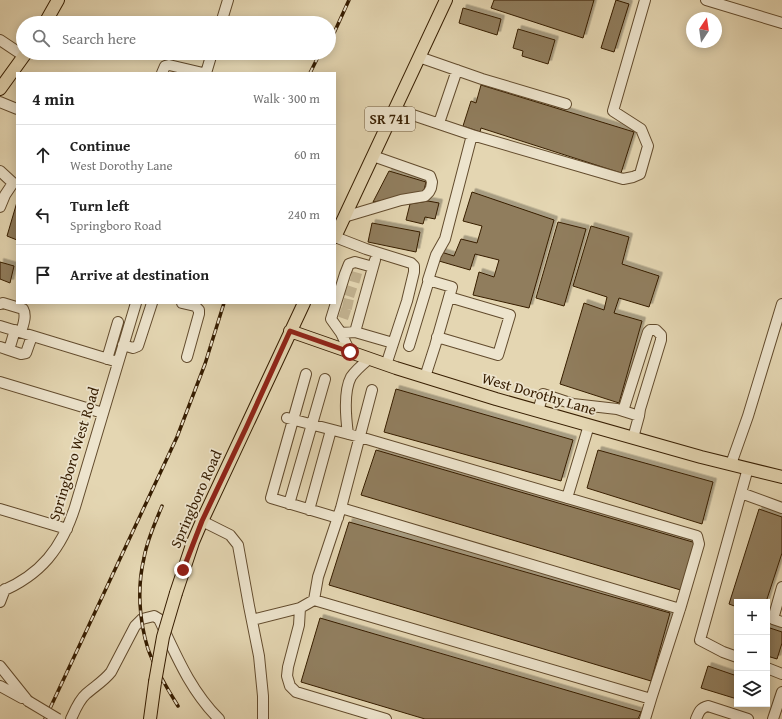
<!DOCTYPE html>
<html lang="en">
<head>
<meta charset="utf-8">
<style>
	:root { --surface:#fff; --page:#f6f6f6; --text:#222; --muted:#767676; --line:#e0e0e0 }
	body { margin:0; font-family:"Gentium Book Plus",serif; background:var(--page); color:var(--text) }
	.controls { position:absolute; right:12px; bottom:12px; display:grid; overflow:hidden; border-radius:0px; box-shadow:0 2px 10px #0003 }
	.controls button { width:36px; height:36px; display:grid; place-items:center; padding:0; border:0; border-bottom:1px solid var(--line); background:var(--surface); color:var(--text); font:20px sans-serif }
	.compass { position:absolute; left:686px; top:12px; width:36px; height:36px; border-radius:50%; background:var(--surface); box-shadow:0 2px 10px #0003; rotate:13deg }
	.stop { position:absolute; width:12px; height:12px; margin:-9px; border:3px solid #8f2418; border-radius:50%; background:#fff }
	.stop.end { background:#8f2418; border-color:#fff; box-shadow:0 1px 4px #0008 }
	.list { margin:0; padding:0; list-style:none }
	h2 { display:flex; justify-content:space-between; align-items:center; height:52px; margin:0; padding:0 16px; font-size:17px }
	h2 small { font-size:13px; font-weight:400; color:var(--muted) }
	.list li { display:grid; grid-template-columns:26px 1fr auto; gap:12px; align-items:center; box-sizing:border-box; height:60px; padding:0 16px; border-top:1px solid var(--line) }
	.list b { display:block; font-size:15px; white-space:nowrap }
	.list p { margin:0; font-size:13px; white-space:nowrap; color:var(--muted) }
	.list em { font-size:13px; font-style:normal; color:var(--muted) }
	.icon { flex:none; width:22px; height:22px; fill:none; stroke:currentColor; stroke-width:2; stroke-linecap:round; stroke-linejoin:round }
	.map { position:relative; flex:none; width:782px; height:719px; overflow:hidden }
	.search { position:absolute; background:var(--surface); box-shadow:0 2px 10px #0003; left:16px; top:16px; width:320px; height:44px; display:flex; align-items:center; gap:10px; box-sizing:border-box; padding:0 14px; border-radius:22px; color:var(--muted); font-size:15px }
	.panel { position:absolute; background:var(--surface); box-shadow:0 2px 10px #0003; left:16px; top:72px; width:320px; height:232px; border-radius:0px }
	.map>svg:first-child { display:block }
</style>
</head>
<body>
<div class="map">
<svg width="782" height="719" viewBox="0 0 782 719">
	<defs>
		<filter id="shadow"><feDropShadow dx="3.5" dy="-3.5" stdDeviation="0" flood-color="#0004"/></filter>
	</defs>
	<rect width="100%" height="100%" fill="#e4d6b2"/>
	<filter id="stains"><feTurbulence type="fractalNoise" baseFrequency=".005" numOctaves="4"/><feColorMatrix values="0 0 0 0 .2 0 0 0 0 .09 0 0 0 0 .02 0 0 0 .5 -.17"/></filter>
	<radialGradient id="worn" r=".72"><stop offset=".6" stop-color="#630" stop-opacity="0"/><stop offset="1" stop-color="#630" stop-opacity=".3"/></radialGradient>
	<path fill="#907d5d" stroke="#361d01" filter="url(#shadow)" d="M494 0H594L583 38 491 8Z
		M616 0 629 4 614 52 601 48Z
		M463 8 501 19 497 35 459 23Z
		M518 29 555 40 548 64 522 56 523 51 513 48Z
		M481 85 634 132 621 173 481 128 480 132 463 126 471 101 476 103Z
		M389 171 426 182 423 194 373 202Z
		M472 192 554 220 529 308 473 295 479 272 494 277 499 260 475 254 470 270 439 261 441 252 454 256 461 239 477 243 482 226 463 221Z
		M428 201 439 203 435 219 425 217 423 224 406 220 410 204Z
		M17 202V240L7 236Z
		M558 222 586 229 564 306 536 298Z
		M372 223 420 232 416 252 368 242Z
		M591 226 629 237 622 264 659 276 649 307 619 298 614 313 642 321 619 403 560 384 584 303 604 310 607 297 573 286Z
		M0 262 14 266 10 283 0 279Z
		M396 389 573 440 561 481 384 432Z
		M376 450 696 543 684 591 361 495Z
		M598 450 713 482 702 524 587 488Z
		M759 509 782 517V553L766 602H737V607L729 604Z
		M349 522 670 613 651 681 329 585Z
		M320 618 641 712 638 719H425L301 682Z
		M767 627 782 632V643L777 659 767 656Z
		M708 666 737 676V699L701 688Z"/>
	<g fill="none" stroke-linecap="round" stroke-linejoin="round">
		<path stroke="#c1b18f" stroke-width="10" stroke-dasharray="10 5" stroke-linecap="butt" d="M351 276 365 280
			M346 290 361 295
			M343 303 357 306
			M340 312 355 317"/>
		<defs>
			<path id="minor" d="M706 0 782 23
				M221 23 228 0
				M0 40 24 56
				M419 57 482 79 566 104
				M162 73 165 66 169 65 203 73
				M206 73 212 53
				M0 102 17 109
				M395 109 472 135 445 239 436 255 428 280 452 287 435 346 425 377
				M439 123 457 70
				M472 135 623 179 633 177 640 174 648 146 641 129 613 111 645 0
				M0 171 13 183 5 195 0 207
				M344 217 401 200 425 196 429 192 431 188 432 182 430 176 373 156
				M335 237 366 249 411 263 414 266V272L407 301 386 365
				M182 303 195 306 199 310V314L187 357
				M0 304 3 303 23 309C27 316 23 325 21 332
				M0 326 118 362
				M355 332 393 343
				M341 333 355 332 375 260
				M437 337 498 355 510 315 449 297
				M123 345 133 348 138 346 152 303
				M409 346 429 280
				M0 347 9 350 15 330
				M9 350 21 354 26 353 32 336
				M350 352 341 333 331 319 345 274 349 264 355 262 373 267
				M107 359 118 322
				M306 374 271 498 338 518
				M0 382 103 413
				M538 411 543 394 573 404 617 409 639 416 633 438
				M623 411 648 332 650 330H656L661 335V340L640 409 639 416
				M287 418 360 437 697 536 699 544 680 609
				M348 434C346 419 343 392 351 377 355 371 363 364 369 359
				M731 464 748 416 782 304
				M741 493 782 508
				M567 498 589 425
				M289 504 325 379
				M0 509 67 529
				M309 510 331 430
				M202 521 230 535 238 545 249 606 259 656 263 696V719
				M782 587 773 619 782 622
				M0 592C41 575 62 548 75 507L136 303
				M314 600 318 577 341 508 372 390
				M0 602 5 589
				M300 608 299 625 288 667 287 676 290 686 296 692 386 719
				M252 620 300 608 314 600 651 699 680 609 341 508
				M737 657 723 652 700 640 748 468
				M0 666 28 701
				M767 668 782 674
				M0 686 22 698
				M71 719C75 710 79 700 86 694 95 686 104 681 111 672L135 626 142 619 154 616 159 619C176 655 190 690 219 719
				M645 719 651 699
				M696 719C699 712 700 708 708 706L748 719
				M773 719 782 692"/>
			<path id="major" d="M45 23 58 0
				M0 89 26 53
				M335 237 446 0
				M290 331 396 368 496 399 701 457 782 477
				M176 593 193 542 202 521 304 303
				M150 719 155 682"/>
		</defs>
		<use href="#minor" stroke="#624b2d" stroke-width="12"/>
		<use href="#major" stroke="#361d01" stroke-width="14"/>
		<use href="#minor" stroke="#ede4cd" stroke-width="10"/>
		<use href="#major" stroke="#e4d6b2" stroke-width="12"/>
		<defs>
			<path id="rail" d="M329 44 349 0
				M310 73 320 53
				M162 506C155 523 147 540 144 558 137 587 139 620 148 649 155 669 167 688 178 706
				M45 719 177 437 205 364 224 303"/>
		</defs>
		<use href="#rail" stroke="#361d01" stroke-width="3.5"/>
		<use href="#rail" stroke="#ede4cd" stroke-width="2" stroke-dasharray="6" stroke-linecap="butt"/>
		<defs>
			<path id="minor-bridge" d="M28 701 58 719"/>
			<path id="major-bridge" d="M155 682 163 637 176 593"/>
		</defs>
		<use href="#minor-bridge" stroke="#624b2d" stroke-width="12" stroke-linecap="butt"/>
		<use href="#major-bridge" stroke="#361d01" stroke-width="14" stroke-linecap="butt"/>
		<use href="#minor-bridge" stroke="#ede4cd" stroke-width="10"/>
		<use href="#major-bridge" stroke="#e4d6b2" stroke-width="12"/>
	</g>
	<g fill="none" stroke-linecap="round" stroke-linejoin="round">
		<path stroke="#8f2418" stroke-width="5" d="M183 570 202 521 246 428 290 331 350 352"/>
	</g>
	<g text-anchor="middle" stroke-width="3.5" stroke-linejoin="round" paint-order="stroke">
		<rect fill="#ede4cd" stroke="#6d593e" stroke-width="1" x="365" y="107" width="50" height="24" rx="3"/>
		<g font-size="14" font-weight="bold" fill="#361d01">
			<text x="390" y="124">SR 741</text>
		</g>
		<g font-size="15" fill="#361d01" stroke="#ede4cd">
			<text transform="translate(539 394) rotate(16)" y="5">West Dorothy Lane</text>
			<text transform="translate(74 454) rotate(-73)" y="5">Springboro West Road</text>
			<text transform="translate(196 499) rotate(-66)" y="5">Springboro Road</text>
		</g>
	</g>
	<rect width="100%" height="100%" filter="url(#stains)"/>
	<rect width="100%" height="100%" fill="url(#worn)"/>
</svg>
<div class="controls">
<button>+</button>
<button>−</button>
<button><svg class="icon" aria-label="layers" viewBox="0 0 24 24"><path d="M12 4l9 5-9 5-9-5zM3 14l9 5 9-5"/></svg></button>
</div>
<svg class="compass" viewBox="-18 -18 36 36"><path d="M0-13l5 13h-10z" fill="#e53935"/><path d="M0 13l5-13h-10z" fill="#767676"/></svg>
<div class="stop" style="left:350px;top:352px"></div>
<div class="stop end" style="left:183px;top:570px"></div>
<div class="search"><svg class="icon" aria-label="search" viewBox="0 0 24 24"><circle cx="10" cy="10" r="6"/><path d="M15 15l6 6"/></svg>Search here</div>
<section class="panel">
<h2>4 min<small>Walk · 300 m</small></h2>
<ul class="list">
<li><svg class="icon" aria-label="ahead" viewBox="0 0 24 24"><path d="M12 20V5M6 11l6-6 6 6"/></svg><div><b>Continue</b><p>West Dorothy Lane</p></div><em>60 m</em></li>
<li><svg class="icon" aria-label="left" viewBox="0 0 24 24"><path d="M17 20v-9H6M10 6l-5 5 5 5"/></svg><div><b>Turn left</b><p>Springboro Road</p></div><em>240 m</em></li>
<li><svg class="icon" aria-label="arrive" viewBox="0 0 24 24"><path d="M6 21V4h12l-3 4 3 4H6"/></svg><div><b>Arrive at destination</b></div></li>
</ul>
</section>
</div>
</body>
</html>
